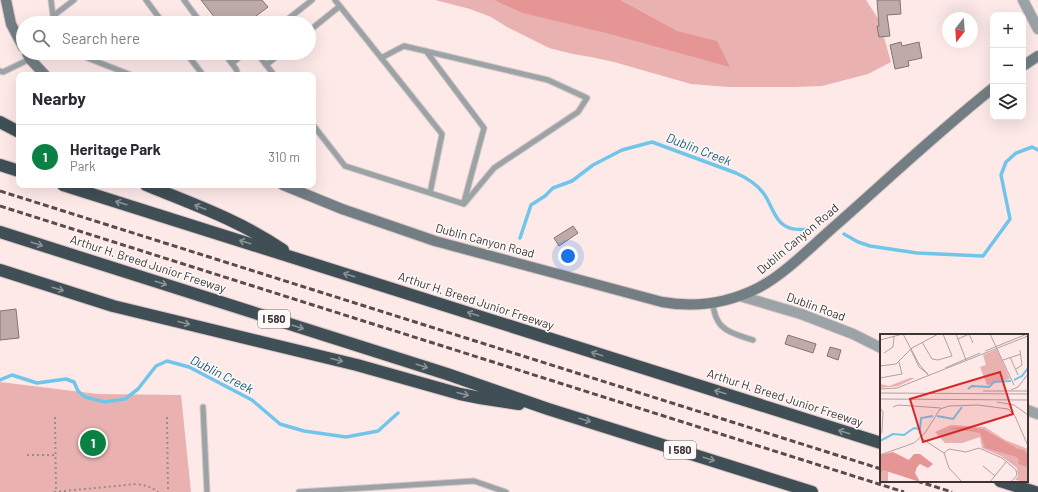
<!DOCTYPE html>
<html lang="en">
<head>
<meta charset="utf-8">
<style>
	:root { --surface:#fff; --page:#f2f2f3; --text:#2b2b33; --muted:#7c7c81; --line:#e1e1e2; --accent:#0b8043 }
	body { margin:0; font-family:Barlow,sans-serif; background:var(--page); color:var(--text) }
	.controls { position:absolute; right:12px; top:12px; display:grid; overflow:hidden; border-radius:8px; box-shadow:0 4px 16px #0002 }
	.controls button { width:36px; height:36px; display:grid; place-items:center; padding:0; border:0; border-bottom:1px solid var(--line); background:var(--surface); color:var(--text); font:20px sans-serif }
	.compass { position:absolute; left:942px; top:12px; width:36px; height:36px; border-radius:50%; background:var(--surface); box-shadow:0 4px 16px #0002; rotate:197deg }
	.you { position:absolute; left:568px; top:256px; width:14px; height:14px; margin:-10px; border:3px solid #fff; border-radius:50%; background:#1a73e8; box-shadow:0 0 0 6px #1a73e833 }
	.badge { display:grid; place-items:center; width:26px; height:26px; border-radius:50%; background:var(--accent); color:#fff; font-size:13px; font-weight:700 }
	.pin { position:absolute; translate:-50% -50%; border:2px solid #fff; box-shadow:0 1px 4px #0006 }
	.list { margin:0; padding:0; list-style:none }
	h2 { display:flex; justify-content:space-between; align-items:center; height:52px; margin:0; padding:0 16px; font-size:17px }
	h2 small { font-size:13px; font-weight:400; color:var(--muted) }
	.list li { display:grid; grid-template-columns:26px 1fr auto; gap:12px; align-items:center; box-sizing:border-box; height:64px; padding:0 16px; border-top:1px solid var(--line) }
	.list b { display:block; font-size:15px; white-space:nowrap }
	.list p { margin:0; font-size:13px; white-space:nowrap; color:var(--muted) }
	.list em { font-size:13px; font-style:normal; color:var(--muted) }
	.icon { flex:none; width:22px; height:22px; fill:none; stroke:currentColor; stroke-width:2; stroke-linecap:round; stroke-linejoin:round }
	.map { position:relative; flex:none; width:1038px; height:492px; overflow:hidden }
	.search { position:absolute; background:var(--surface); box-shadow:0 4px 16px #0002; left:16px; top:16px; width:300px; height:44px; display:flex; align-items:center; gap:10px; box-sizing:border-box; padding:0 14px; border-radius:22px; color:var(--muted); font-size:15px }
	.panel { position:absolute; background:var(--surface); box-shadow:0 4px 16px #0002; left:16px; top:72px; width:300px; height:116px; border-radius:8px }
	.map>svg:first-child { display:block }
</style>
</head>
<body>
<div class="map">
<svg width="1038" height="492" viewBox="0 0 1038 492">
	<rect width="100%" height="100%" fill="#fde9e8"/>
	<path fill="#e9b2b1" d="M435 0H866L879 20 891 62 868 74 822 86 794 87H729L691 84 614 62 591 57 573 54 549 48 507 27 491 17 470 9Z
		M0 382 98 394 181 395 191 492H0Z"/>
	<path fill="#e59594" d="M494 0H620L677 31 717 41 730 67 610 34 523 13Z"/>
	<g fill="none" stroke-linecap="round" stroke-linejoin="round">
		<path stroke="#72c5ea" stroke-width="3.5" d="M844 234 858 242 870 246 917 253 983 256 1010 219 1001 175 1006 162 1016 153 1032 147 1038 150
			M520 238 531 205 545 196 553 188 572 181 593 165 622 150 652 142 736 173C747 178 757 184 764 194 772 205 775 224 790 228 797 231 807 229 815 229
			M0 380 12 375 37 383 66 379 74 382 78 391 85 397 105 402 125 399 138 389 156 366 167 361 189 367 252 400 280 424 304 431 346 437 378 431 398 413"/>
	</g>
	<path fill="#bdaaa9" stroke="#857372" d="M201 0H262L268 7 247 23H219Z
		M877 0H900L901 14 887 15 890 36 879 37 877 26H879Z
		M901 42 902 46 919 42 922 58 908 61 909 66 895 69 890 45Z
		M573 226 578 233 559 246 554 238Z
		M16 309 19 338 0 340V311Z
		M788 335 816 344 813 353 785 344Z
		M830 347 841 350 838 360 827 356Z"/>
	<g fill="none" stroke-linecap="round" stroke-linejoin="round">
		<defs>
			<path id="service" d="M51 0 53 16 58 23
				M146 0 163 23
				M184 0 201 23
				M53 16 74 0
				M283 23 312 0
				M309 31 340 6
				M426 51 484 128 464 202
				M82 53 85 57 131 75
				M186 53 203 75
				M224 53 236 69 238 75
				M257 53 274 75
				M381 58 404 46 548 80 587 98 578 112 494 168 464 204 430 193
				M232 63 245 53
				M266 65 281 53
				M0 71 3 72 30 59
				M313 125 345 166 430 193 442 134 335 0
				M712 303C714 308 714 314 717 319 722 332 741 336 753 340
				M203 407 207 492
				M299 492 474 481 506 492"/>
			<path id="minor" d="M1023 0 1038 29
				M740 296 801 314 853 334 881 348
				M1027 410 1038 414"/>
			<path id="secondary" d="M6 0 11 24 23 47
				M27 53 30 59 45 75
				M1023 66 1038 56
				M283 185 342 209 435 241 662 302C695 308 728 303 758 288 785 274 813 245 836 225 888 179 939 131 993 88"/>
			<path id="motorway" d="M0 122 19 132
				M0 165 19 171
				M63 185 881 443
				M146 185C193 204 241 221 283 250
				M0 232 447 374 548 409 812 492
				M0 270 113 306 357 365 460 394 480 398 519 404
				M1000 481 1035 492"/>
		</defs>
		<use href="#service" stroke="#d6c5c4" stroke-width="7"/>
		<use href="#minor" stroke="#d6c5c4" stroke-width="12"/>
		<use href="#secondary" stroke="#d6c5c4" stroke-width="12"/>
		<use href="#motorway" stroke="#d6c5c4" stroke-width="14"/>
		<path stroke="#988b8a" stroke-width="2" stroke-dasharray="2 3" stroke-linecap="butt" d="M55 417 56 492
			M167 417 168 492
			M27 455H56
			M54 492 136 484C145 485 152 487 158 492"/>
		<use href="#service" stroke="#9ba3a6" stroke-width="5"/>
		<use href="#minor" stroke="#9ba3a6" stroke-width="10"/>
		<use href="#secondary" stroke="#737e84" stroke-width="10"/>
		<use href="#motorway" stroke="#404f56" stroke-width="12"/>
		<path stroke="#554c4b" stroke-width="3" stroke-dasharray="6 3" stroke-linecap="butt" d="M0 191 881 469
			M0 206 904 492
			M917 481 952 492"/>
	</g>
	<defs><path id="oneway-shaft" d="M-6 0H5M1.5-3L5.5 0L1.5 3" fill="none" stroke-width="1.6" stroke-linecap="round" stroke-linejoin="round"/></defs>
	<g stroke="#8c9398">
		<use href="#oneway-shaft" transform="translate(121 203) rotate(-163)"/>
		<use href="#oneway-shaft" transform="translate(200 207) rotate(-158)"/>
		<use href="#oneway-shaft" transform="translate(245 242) rotate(-163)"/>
		<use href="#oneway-shaft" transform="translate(37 244) rotate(18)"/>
		<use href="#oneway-shaft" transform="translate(349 275) rotate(-162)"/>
		<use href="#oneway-shaft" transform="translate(161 283) rotate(18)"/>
		<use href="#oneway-shaft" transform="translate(58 289) rotate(18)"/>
		<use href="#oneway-shaft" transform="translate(473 314) rotate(-162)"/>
		<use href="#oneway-shaft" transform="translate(184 323) rotate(14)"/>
		<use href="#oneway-shaft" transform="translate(298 327) rotate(18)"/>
		<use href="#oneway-shaft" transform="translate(597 354) rotate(-162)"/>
		<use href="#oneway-shaft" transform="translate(337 360) rotate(14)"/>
		<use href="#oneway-shaft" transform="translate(422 366) rotate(18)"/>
		<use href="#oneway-shaft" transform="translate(720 392) rotate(-163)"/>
		<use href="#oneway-shaft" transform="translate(463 394) rotate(14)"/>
		<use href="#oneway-shaft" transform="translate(585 420) rotate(17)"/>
		<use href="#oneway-shaft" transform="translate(844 432) rotate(-162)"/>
		<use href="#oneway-shaft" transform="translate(709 459) rotate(17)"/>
	</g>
	<g text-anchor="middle" stroke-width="3" stroke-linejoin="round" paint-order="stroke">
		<g fill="#fefafa" stroke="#766f6f" stroke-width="1">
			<rect x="258" y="310" width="32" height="18" rx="3"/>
			<rect x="664" y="441" width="32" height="18" rx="3"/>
		</g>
		<g font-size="11" font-weight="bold" fill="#3c3433">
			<text x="274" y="323">I 580</text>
			<text x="680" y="454">I 580</text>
		</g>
		<g font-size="12" fill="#3c3433" stroke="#fefafa">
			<text transform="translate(798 239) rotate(-40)" y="4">Dublin Canyon Road</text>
			<text transform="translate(485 241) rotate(15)" y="4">Dublin Canyon Road</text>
			<text transform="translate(148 264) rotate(18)" y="4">Arthur H. Breed Junior Freeway</text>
			<text transform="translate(476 301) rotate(18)" y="4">Arthur H. Breed Junior Freeway</text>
			<text transform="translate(816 307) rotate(20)" y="4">Dublin Road</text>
			<text transform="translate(785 398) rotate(18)" y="4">Arthur H. Breed Junior Freeway</text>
		</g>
		<g font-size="13" font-style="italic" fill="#1e5f79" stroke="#fefafa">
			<text transform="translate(699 149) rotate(21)" y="5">Dublin Creek</text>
			<text transform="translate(222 374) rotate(27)" y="5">Dublin Creek</text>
		</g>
	</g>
	<g transform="translate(880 334)">
		<rect width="148" height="148" fill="#fde9e8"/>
		<path d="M117 15 130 45 107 51 100 33 106 31 103 21ZM30 44H35L18 52 0 54V50L9 52ZM71 91 105 93 125 106 148 115V148L135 146 138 142 137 134 121 122 102 114 100 103 82 109H65L55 98ZM8 121V148H0V123Z" fill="#e9b2b1"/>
		<path d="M88 93 103 95 138 115 144 116 148 121V133L138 130 139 126 137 123 105 114 100 99 68 94ZM13 118 29 126 34 120H40L53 130 48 134 40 130 37 133 35 139 40 148 3 136 0 140V121Z" fill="#e59594"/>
		<path fill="none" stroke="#72c5ea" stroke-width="2" d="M134 46 142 42 148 34M88 55 92 52 109 53 114 48 131 47M57 82 73 85 82 73M0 107 13 100 24 101 34 94 40 95 41 84 53 82"/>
		<path fill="none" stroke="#b0a1a0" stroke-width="1" d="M23 0 39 30 49 42M76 0 86 26M110 0 134 51M78 5 89 0 93 9M0 6 23 0M42 8 52 25 58 26 72 22 63 0M31 16 39 33 48 40M105 17 147 0M4 19 13 13 14 3M130 23 138 41M123 26 141 20M0 32 16 30 32 14 58 0M65 34 100 19M136 35 142 31 140 16M0 44 22 40 19 28M0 55 17 54 148 2M131 56 138 53 148 40M103 57H148M0 59 148 60M0 65 148 66M117 68 134 71 148 81M13 73 18 71 61 74M0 74 3 78 2 97 0 101M41 104 64 119 69 134 82 148M64 119 69 115 86 118 99 114 122 124 136 136 137 141 131 148M0 121 34 109 45 99 60 75 69 72 98 71 128 75 135 82 148 112M103 132 115 142M110 148 126 128"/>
		<path fill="#d62828" fill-opacity="0.15" stroke="#d62828" stroke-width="2" d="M120 38 133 80 43 108 30 65Z"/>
		<rect width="148" height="148" fill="none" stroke="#3c3433" stroke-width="2"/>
	</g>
</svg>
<div class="controls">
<button>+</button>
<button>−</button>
<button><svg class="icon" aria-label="layers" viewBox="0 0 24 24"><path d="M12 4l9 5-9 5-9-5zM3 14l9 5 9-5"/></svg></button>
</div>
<svg class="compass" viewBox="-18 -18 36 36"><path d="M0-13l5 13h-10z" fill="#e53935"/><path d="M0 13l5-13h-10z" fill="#7c7c81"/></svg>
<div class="you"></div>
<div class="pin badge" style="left:93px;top:443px">1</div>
<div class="search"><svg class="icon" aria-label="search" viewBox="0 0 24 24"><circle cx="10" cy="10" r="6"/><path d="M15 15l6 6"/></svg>Search here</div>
<section class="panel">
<h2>Nearby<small></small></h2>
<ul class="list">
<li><span class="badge">1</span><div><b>Heritage Park</b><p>Park</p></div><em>310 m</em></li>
</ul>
</section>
</div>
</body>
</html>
